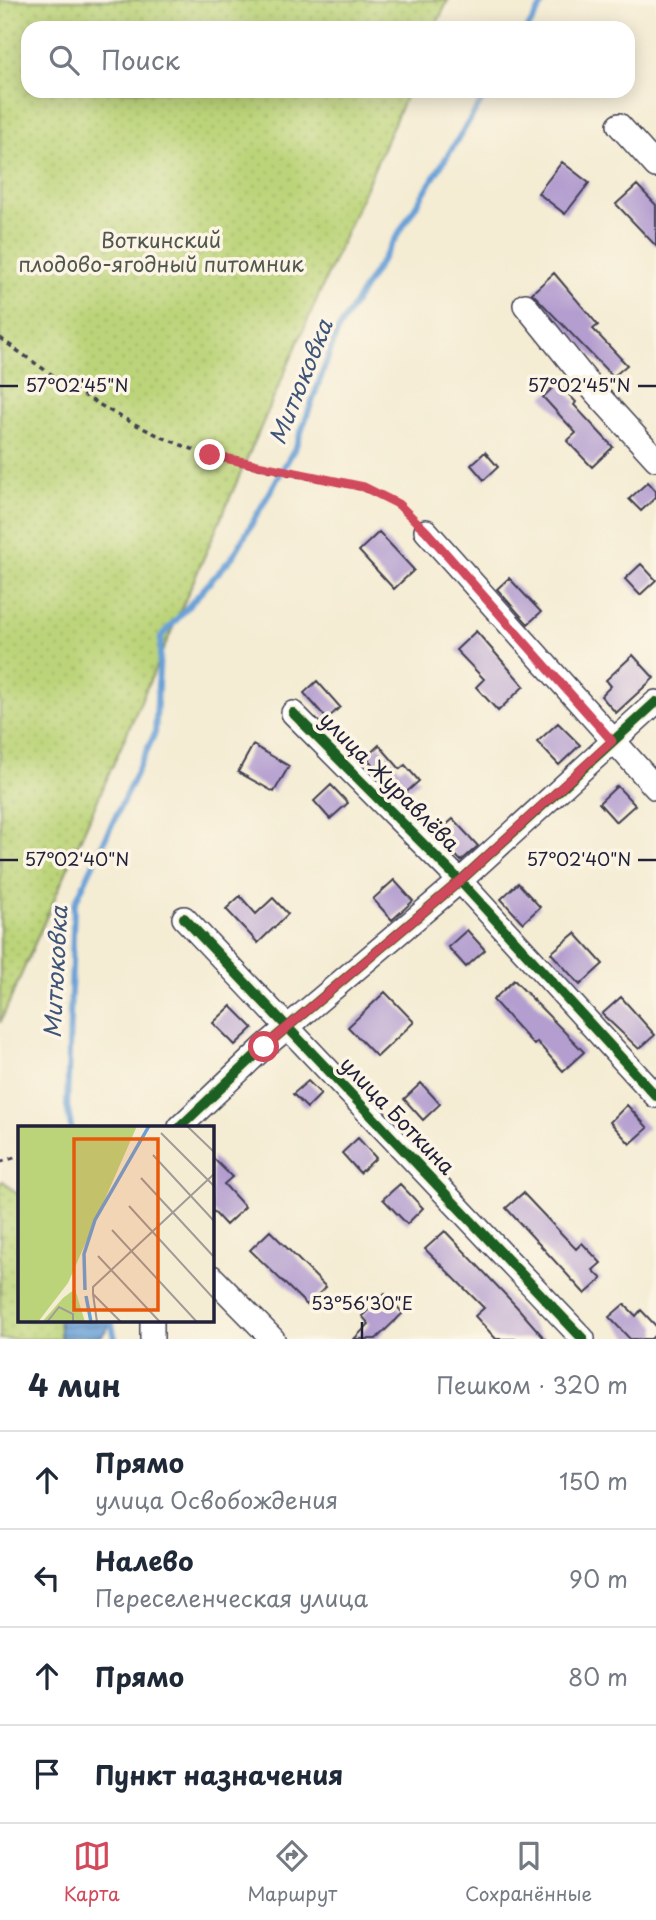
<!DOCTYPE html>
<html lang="ru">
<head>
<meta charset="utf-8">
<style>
	:root { --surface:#fff; --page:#f2f2f3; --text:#1f2937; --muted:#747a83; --line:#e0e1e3; --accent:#d1495b }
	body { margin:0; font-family:"Playpen Sans",sans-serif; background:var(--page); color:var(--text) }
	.stop { position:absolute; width:21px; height:21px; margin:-16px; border:5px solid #d1495b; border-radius:50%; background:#fff }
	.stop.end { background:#d1495b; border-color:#fff; box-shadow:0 2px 7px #0008 }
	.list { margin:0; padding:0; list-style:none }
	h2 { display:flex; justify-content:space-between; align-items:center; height:91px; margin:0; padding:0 28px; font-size:30px }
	h2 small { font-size:23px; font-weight:400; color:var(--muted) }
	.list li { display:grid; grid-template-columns:46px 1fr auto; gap:21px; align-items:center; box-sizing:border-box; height:98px; padding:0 28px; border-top:2px solid var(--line) }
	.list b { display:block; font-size:26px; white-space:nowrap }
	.list p { margin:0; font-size:23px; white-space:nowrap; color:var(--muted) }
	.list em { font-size:23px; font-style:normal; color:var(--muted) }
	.icon { flex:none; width:38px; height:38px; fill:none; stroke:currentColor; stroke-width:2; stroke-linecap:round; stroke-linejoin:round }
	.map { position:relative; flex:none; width:656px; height:1339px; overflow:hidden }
	.search { position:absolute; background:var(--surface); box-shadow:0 4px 18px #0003; left:21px; right:21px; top:21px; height:77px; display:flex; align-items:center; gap:18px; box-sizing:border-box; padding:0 24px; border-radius:21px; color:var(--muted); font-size:26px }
	.sheet { height:483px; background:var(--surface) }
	nav { display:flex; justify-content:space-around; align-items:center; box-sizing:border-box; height:98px; border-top:2px solid var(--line); background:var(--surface); font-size:19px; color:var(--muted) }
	nav a { display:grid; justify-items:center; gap:4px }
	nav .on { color:var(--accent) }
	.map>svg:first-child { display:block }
</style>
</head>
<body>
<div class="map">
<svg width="656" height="1339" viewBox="0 0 656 1339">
	<defs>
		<pattern id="garden-dots" width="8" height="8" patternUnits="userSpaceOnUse" patternTransform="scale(1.75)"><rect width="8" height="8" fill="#bcd479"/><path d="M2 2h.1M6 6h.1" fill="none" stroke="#a1b66a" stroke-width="1.8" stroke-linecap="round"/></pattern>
		<pattern id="water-rules" width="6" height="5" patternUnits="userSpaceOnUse" patternTransform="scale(1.75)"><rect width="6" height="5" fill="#69a0d7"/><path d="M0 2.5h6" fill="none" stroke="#5682b0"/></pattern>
	</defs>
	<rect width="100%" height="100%" fill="#fcf5e5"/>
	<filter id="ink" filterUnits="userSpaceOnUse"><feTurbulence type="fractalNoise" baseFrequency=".0143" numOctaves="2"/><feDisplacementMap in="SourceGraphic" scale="14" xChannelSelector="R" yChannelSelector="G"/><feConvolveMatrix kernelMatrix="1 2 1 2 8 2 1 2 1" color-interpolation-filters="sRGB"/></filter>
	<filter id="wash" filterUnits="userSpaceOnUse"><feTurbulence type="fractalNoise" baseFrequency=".00686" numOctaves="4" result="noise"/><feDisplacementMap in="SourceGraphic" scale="28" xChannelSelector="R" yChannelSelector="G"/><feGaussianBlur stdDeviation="1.57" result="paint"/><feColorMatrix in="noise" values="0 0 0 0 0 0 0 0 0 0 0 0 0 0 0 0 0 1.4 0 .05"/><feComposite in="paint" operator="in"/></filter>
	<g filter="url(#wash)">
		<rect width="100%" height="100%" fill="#f4ecd3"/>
		<path fill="url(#garden-dots)" stroke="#6f7b5a" stroke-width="2" d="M0 0H448L435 28H28V91H408L0 1023Z
			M3 1181 19 1195V1320H59L61 1339H0V1183Z"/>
		<path fill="url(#water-rules)" stroke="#466189" stroke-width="2" d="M59 1320H114L99 1339H61Z"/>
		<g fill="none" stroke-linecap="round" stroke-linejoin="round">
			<path stroke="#69a0d7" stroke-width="6" d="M528 28 545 0
				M71 1127 67 1106 74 905 155 733 161 637 234 555 296 446 338 330 488 91
				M111 1320 115 1339"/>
		</g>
		<g id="blocks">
			<path fill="#b49ed0" d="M562 162 589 183 565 214 538 193Z
				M637 185 656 205V246L616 204Z
				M554 273 598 325 593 329 627 365 613 377 532 293Z
				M558 383 576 402 574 405 613 447 592 467 567 441 576 433 543 397Z
				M485 452 498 467 484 480 471 465Z
				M648 482 656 491V497L641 511 629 499Z
				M379 532 414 570 394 589 359 551Z
				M641 564 656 580 640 595 625 579Z
				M509 578 541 612 528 624 497 589Z
				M476 631 524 686 498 711 476 687 484 679 456 650Z
				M633 655 654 678 616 713 601 696 611 686 606 680Z
				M317 681 340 707 327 719 304 693Z
				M558 723 580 745 559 765 537 742Z
				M253 745 289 766 274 792 238 772Z
				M379 745 400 769 405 765 419 781 400 798 366 757Z
				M331 785 348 803 330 819 314 801Z
				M617 786 635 805 616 822 599 803Z
				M453 819 478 846 461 861 436 834Z
				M394 880 413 901 392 920 373 899Z
				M518 883 540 907 523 923 501 899Z
				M240 896 256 914 273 898 288 914 258 943 226 909Z
				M467 930 485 950 466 967 448 947Z
				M575 933 603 964 580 985 551 953Z
				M514 980 584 1052 563 1071 537 1042 534 1045 493 1000Z
				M385 992 414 1022 377 1057 348 1027Z
				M621 997 655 1035 639 1049 602 1014Z
				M231 1006 253 1028 235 1045 213 1023Z
				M308 1081 321 1094 307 1108 293 1094Z
				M421 1083 440 1104 423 1120 404 1099Z
				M627 1105 648 1128 630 1144 610 1122Z
				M358 1138 376 1158 360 1173 342 1153Z
				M212 1157 232 1177 224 1184 245 1207 226 1225 212 1210Z
				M400 1184 423 1208 407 1224 383 1199Z
				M523 1193 576 1249 582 1243 601 1263 593 1270 602 1279 585 1294 506 1208Z
				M270 1231 326 1287 307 1305 250 1250Z
				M445 1231 517 1307 545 1339H496L475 1316 484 1308 425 1249Z
				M385 1294 403 1313 376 1339H354L369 1324 362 1316Z
				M624 1304 636 1316 641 1310 656 1326V1334L651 1339H630L609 1317Z"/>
		</g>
	</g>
	<g filter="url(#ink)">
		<use href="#blocks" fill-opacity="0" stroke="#424052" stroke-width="2"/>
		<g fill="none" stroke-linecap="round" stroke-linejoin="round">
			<defs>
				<path id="minor" d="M619 125 656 166
					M525 305 596 393 656 459
					M426 531 656 788
					M293 713 460 881 656 1096
					M184 918 583 1339
					M180 1127 264 1047 460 881 656 702
					M212 1277 273 1339
					M152 1320V1339"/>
			</defs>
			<use href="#minor" stroke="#424052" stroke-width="26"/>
			<path stroke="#424052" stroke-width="3.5" stroke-dasharray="5 5" stroke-linecap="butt" d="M0 338C64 385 133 431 210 455 245 466 284 473 320 480 356 487 384 491 412 517
				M0 1162 19 1156"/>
			<use href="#minor" stroke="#fff" stroke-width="23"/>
			<defs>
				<path id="cycleway" d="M293 713 460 881 656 1096
					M184 918 583 1339
					M180 1127 264 1047 460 881 656 702"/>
			</defs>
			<use href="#cycleway" stroke="#fcf5e5" stroke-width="15"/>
			<use href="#cycleway" stroke="#1b5e20" stroke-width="10"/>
		</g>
	</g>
	<g fill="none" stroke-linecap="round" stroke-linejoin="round" filter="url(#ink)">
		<path stroke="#d1495b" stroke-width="9" d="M210 455 364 487 398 504 426 531 612 741 460 881 264 1047"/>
	</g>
	<path fill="none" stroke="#22223b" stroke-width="2.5" d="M0 386H18M638 386H656M0 860H18M638 860H656M362 1322V1339"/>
	<g text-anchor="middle" stroke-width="7" stroke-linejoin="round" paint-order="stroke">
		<g font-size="21" fill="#50574e" stroke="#fcf5e5">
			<text x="161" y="248">Воткинский<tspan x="161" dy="24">плодово-ягодный питомник</tspan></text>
		</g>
		<g font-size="21" fill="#22223b" stroke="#fcf5e5">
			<text transform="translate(389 782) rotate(45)" y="7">улица Журавлёва</text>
			<text transform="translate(397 1116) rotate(46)" y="7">улица Боткина</text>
		</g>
		<g font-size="23" font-style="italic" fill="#3e5479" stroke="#fcf5e5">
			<text transform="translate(301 382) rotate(-68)" y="8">Митюковка</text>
			<text transform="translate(56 972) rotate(-87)" y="8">Митюковка</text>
		</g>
	</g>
	<g transform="translate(18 1126)">
		<rect width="196" height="196" fill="#f4ecd3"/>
		<path d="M0 0H119L50 157 20 196H0ZM57 163 67 196H24L45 172Z" fill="#bcd479"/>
		<path fill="none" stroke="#69a0d7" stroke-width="3.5" d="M67 164 66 128 77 94 131 0M68 170 73 196"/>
		<path fill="none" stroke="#a09b96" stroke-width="2" d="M169 0 196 26M143 7 196 60M135 29 196 95M123 52 196 131M111 80 196 173M94 104 179 196M80 130 142 196M75 168 79 196M29 196 41 181 55 188V196M103 196 75 168V161L196 48"/>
		<path fill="#e8590c" fill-opacity="0.15" stroke="#e8590c" stroke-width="3.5" d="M56 13H140V184H56Z"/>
		<rect width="196" height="196" fill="none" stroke="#22223b" stroke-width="3.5"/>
	</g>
	<g font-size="18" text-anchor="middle" fill="#22223b" stroke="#fcf5e5" stroke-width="7" stroke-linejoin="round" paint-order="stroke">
		<text x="77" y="392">57°02'45"N</text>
		<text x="579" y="392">57°02'45"N</text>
		<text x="77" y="866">57°02'40"N</text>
		<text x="579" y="866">57°02'40"N</text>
		<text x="362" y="1310">53°56'30"E</text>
	</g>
</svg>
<div class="stop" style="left:264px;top:1047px"></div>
<div class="stop end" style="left:210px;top:455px"></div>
<div class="search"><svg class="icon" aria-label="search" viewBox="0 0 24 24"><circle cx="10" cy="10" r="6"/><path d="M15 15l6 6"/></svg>Поиск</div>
</div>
<section class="sheet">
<h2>4 мин<small>Пешком · 320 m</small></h2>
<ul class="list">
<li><svg class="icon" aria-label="ahead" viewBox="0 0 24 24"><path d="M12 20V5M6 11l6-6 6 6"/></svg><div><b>Прямо</b><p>улица Освобождения</p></div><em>150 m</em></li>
<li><svg class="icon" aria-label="left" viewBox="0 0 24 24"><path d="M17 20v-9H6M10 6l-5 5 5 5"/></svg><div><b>Налево</b><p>Переселенческая улица</p></div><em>90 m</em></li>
<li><svg class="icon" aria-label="ahead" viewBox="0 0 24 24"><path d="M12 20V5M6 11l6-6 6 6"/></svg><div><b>Прямо</b></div><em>80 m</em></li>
<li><svg class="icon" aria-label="arrive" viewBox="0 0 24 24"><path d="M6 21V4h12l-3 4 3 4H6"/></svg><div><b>Пункт назначения</b></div></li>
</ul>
</section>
<nav>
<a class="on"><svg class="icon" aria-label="map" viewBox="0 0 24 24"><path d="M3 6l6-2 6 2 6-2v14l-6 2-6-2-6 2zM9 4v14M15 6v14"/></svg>Карта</a>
<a><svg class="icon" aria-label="directions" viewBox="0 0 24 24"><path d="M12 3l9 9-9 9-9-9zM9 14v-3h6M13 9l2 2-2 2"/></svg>Маршрут</a>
<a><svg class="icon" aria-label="saved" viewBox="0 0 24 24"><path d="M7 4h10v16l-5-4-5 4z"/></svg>Сохранённые</a>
</nav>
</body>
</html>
